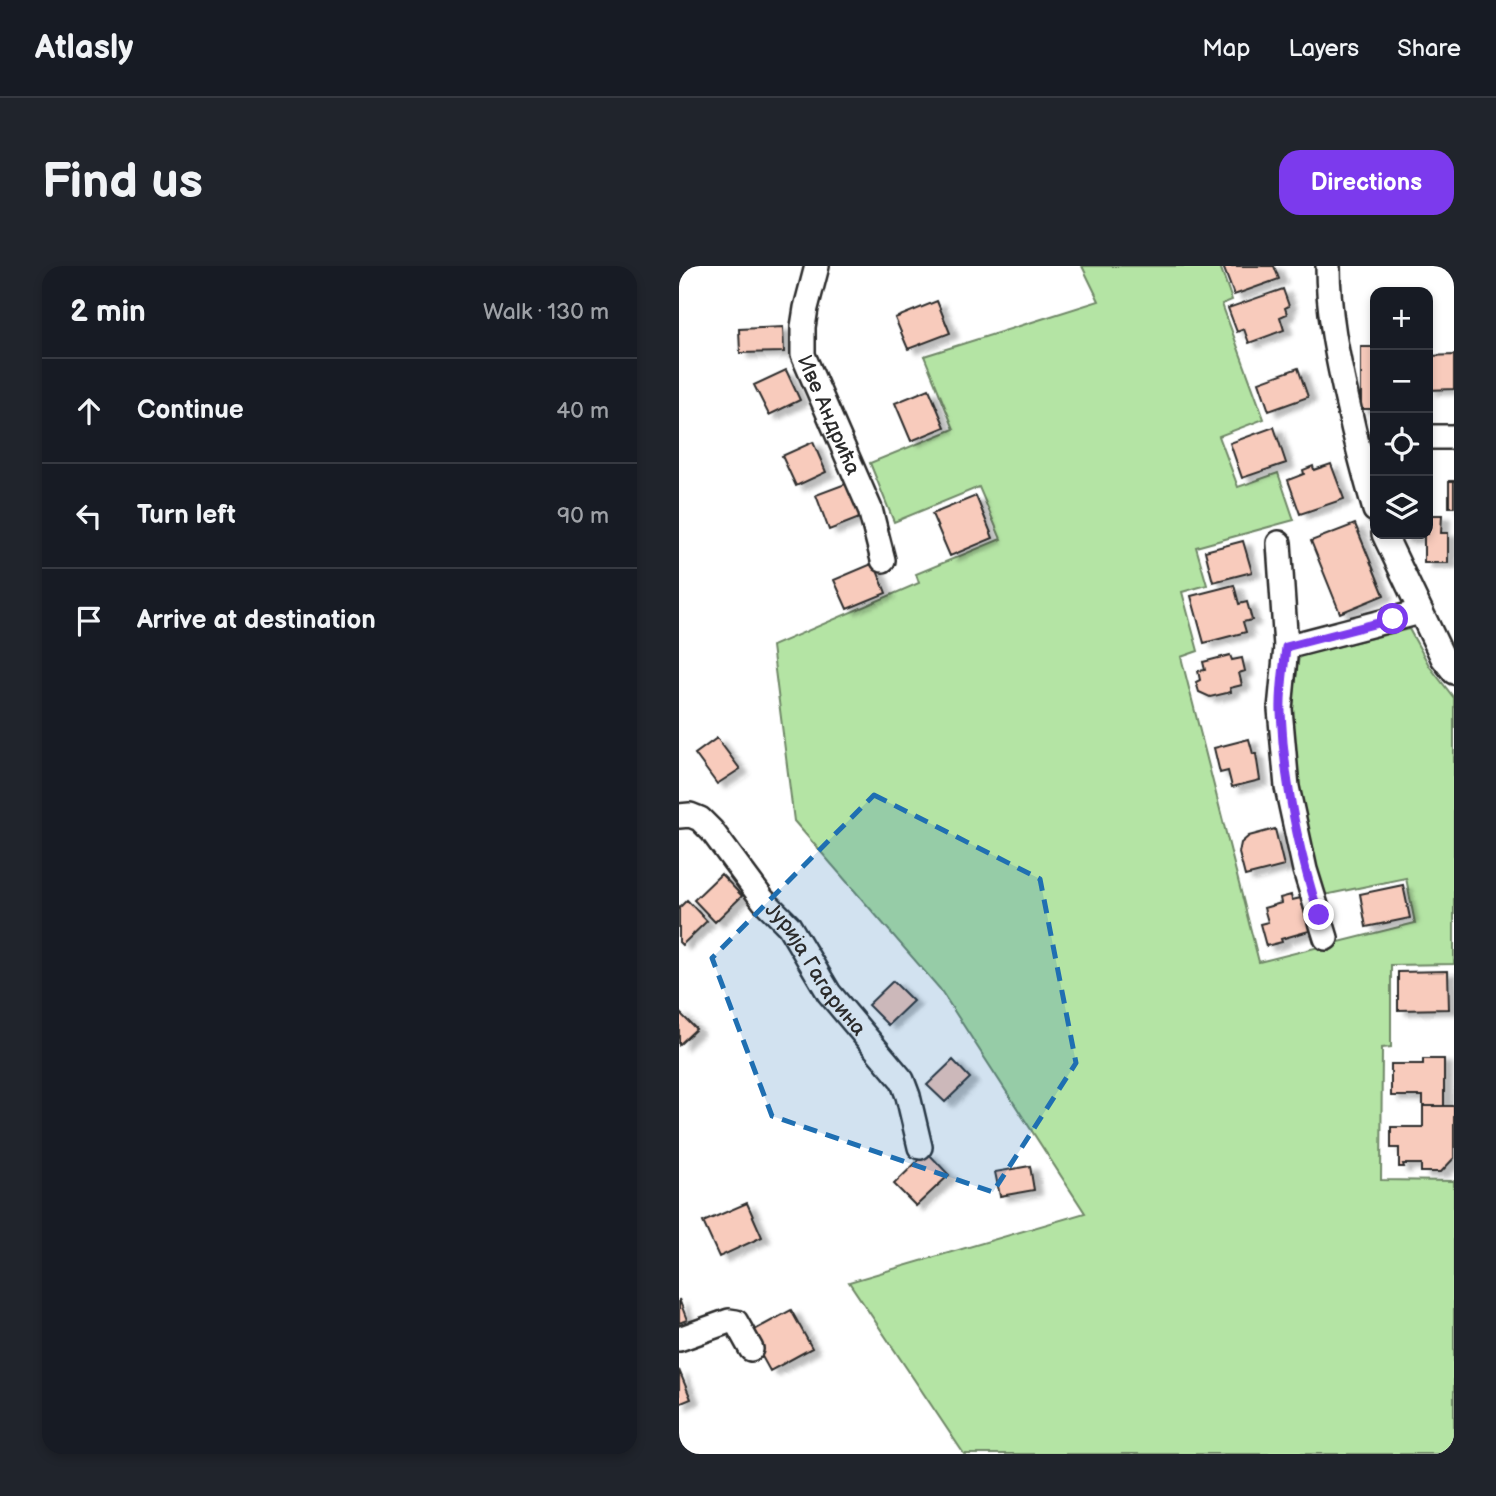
<!DOCTYPE html>
<html lang="en">
<head>
<meta charset="utf-8">
<style>
	:root { --surface:#171b24; --page:#20242c; --text:#f1f3f6; --muted:#9ea1a6; --line:#363941; --accent:#7c3aed }
	body { margin:0; font-family:"Balsamiq Sans",sans-serif; background:var(--page); color:var(--text) }
	.controls { position:absolute; right:21px; top:21px; display:grid; overflow:hidden; border-radius:14px; box-shadow:0 4px 10px #0003 }
	.controls button { width:63px; height:63px; display:grid; place-items:center; padding:0; border:0; border-bottom:2px solid var(--line); background:var(--surface); color:var(--text); font:35px sans-serif }
	.stop { position:absolute; width:21px; height:21px; margin:-16px; border:5px solid #7c3aed; border-radius:50%; background:#fff }
	.stop.end { background:#7c3aed; border-color:#fff; box-shadow:0 2px 7px #0008 }
	.list { margin:0; padding:0; list-style:none }
	h2 { display:flex; justify-content:space-between; align-items:center; height:91px; margin:0; padding:0 28px; font-size:30px }
	h2 small { font-size:23px; font-weight:400; color:var(--muted) }
	.list li { display:grid; grid-template-columns:46px 1fr auto; gap:21px; align-items:center; box-sizing:border-box; height:105px; padding:0 28px; border-top:2px solid var(--line) }
	.list b { display:block; font-size:26px; white-space:nowrap }
	.list em { font-size:23px; font-style:normal; color:var(--muted) }
	.icon { flex:none; width:38px; height:38px; fill:none; stroke:currentColor; stroke-width:2; stroke-linecap:round; stroke-linejoin:round }
	.map { position:relative; flex:none; width:775px; height:1188px; overflow:hidden; border-radius:21px }
	header { display:flex; align-items:center; gap:42px; box-sizing:border-box; height:98px; padding:0 35px; background:var(--surface); border-bottom:2px solid var(--line) }
	header strong { font-size:33px }
	nav { display:flex; gap:38px; margin-inline-start:auto; font-size:24px }
	.intro { display:flex; align-items:center; justify-content:space-between; box-sizing:border-box; height:168px; padding:0 42px }
	h1 { margin:0; font-size:49px }
	.button { padding:18px 32px; border-radius:21px; background:var(--accent); color:#fff; font-size:24px; font-weight:700 }
	main { display:flex; gap:42px; padding:0 42px }
	aside { flex:1; background:var(--surface); border-radius:21px; box-shadow:0 4px 10px #0003 }
	.map>svg:first-child { display:block }
</style>
</head>
<body>
<header>
<strong>Atlasly</strong>
<nav><a>Map</a><a>Layers</a><a>Share</a></nav>
</header>
<div class="intro"><h1>Find us</h1><a class="button">Directions</a></div>
<main>
<aside>
<h2>2 min<small>Walk · 130 m</small></h2>
<ul class="list">
<li><svg class="icon" aria-label="ahead" viewBox="0 0 24 24"><path d="M12 20V5M6 11l6-6 6 6"/></svg><div><b>Continue</b></div><em>40 m</em></li>
<li><svg class="icon" aria-label="left" viewBox="0 0 24 24"><path d="M17 20v-9H6M10 6l-5 5 5 5"/></svg><div><b>Turn left</b></div><em>90 m</em></li>
<li><svg class="icon" aria-label="arrive" viewBox="0 0 24 24"><path d="M6 21V4h12l-3 4 3 4H6"/></svg><div><b>Arrive at destination</b></div></li>
</ul>
</aside>
<div class="map">
<svg width="775" height="1188" viewBox="0 0 775 1188">
	<defs>
		<filter id="shadow"><feDropShadow dx="8" dy="4.5" stdDeviation="2" flood-color="#0004"/></filter>
	</defs>
	<rect width="100%" height="100%" fill="#fff"/>
	<filter id="ink" filterUnits="userSpaceOnUse"><feTurbulence type="fractalNoise" baseFrequency=".0143" numOctaves="2"/><feDisplacementMap in="SourceGraphic" scale="14" xChannelSelector="R" yChannelSelector="G"/><feConvolveMatrix kernelMatrix="1 2 1 2 8 2 1 2 1" color-interpolation-filters="sRGB"/></filter>
	<g filter="url(#ink)">
		<path fill="#b4e4a4" stroke="#708868" stroke-width="2" d="M403 0H541L553 34 543 38 585 153 540 170 559 221 599 207 615 254 517 281 528 319 503 326 519 385 502 391 580 696 736 657 727 612 645 629C627 570 613 506 614 443 614 426 618 407 620 390L730 363 751 401 775 432V698L712 699V781L703 782 702 914 775 915V1188H285L170 1016 406 947 261 723 115 555 93 380 240 317 237 308 322 273 300 221 215 256 191 197 275 163 245 90 420 35Z"/>
		<path fill="#f8cbbc" stroke="#2b2b2b" stroke-width="2" filter="url(#shadow)" d="M544 0H595L600 13 555 29Z
			M604 23 610 40 606 42 608 48 601 51 605 64 570 77 565 63 558 66 549 42Z
			M258 35 271 67 229 83 216 52Z
			M104 61 105 86 61 87 60 63Z
			M682 81H696V143H682Z
			M775 89V123L749 124V90Z
			M619 102 629 131 590 145 580 116Z
			M107 104 121 134 90 149 75 119Z
			M250 123 266 161 232 175 216 137Z
			M595 161 607 197 563 212 551 177Z
			M134 176 147 206 117 220 103 190Z
			M652 198 665 233 621 248 609 214 625 208 624 204 634 200 635 204Z
			M770 215H775V241H770Z
			M169 217 183 251 150 264 137 229Z
			M297 230 314 272 271 290 253 248Z
			M749 249H763L762 267H769V297H745V271H723V268H749Z
			M676 258 705 329 661 347 632 275Z
			M564 275 573 306 534 316 526 285Z
			M195 297 207 327 168 343 155 314Z
			M555 319 560 338 568 336 573 354 564 356 567 366 525 377 512 330Z
			M551 389 553 394 563 392 566 405 560 407 563 419 551 422 552 426 531 431 520 426 517 416 521 414 519 405 526 404 524 396Z
			M38 472 61 503 38 518 16 488Z
			M570 473 574 488H577L581 514 553 521 549 505 541 507 535 482Z
			M596 563 605 600 566 610 560 587 562 577 570 570Z
			M42 608 63 630 36 656 15 634Z
			M724 619 731 652 687 661 681 628Z
			M612 629 613 634 622 632 630 665 602 673 603 676 587 680 581 658 589 656 585 642 602 637 601 632Z
			M8 634 28 655 3 679 0 676V642Z
			M769 705 770 743 719 744V706Z
			M214 715 234 735 209 759 189 739Z
			M0 746 17 763 0 779Z
			M744 793H765V840H744V830H712V798H744Z
			M274 794 291 812 266 836 248 819Z
			M744 840H775V892L762 906H742V898H724L725 901H720V882H712V861H744Z
			M248 886 270 909 237 940 215 918Z
			M351 900 355 924 321 930 316 906Z
			M68 937 83 971 40 991 24 956Z
			M0 1033 8 1054 0 1057Z
			M112 1044 133 1082 91 1105 70 1067Z
			M0 1104 12 1133 0 1138Z"/>
		<g fill="none" stroke-linecap="round" stroke-linejoin="round">
			<defs>
				<g id="minor">
					<path id="s1" d="M138 0 127 42 124 61V89L191 243 204 294"/>
					<path d="M649 0C649 46 658 89 668 134 676 171 685 207 696 244"/>
					<path d="M749 171H775"/>
					<path d="M705 268 764 392 775 406"/>
					<path d="M600 277 607 381 601 443 608 521 626 604 647 672"/>
					<path d="M607 381 741 346"/>
					<path id="s2" d="M0 550 11 549 21 553 33 565 84 634 110 660 150 727 223 814 229 830 241 881"/>
					<path d="M0 1073 50 1055 57 1056 72 1083"/>
				</g>
			</defs>
			<use href="#minor" stroke="#2b2b2b" stroke-width="28"/>
			<use href="#minor" stroke="#fff" stroke-width="23"/>
		</g>
	</g>
	<g fill="none" stroke-linecap="round" stroke-linejoin="round" filter="url(#ink)">
		<path stroke="#7c3aed" stroke-width="9" d="M640 649C619 583 605 516 602 446 601 425 605 402 607 381L714 353"/>
	</g>
	<path fill="#1f6fb2" fill-opacity="0.2" stroke="#1f6fb2" stroke-width="5" stroke-dasharray="14 9" stroke-linejoin="round" d="M195 529 361 613 397 797 314 926 93 850 33 692Z"/>
	<g text-anchor="middle" stroke-width="5" stroke-linejoin="round" paint-order="stroke">
		<g font-size="21" fill="#2b2b2b" stroke="#fff">
			<text dy="7" stroke="none"><textPath href="#s1" startOffset="156">Иве Андрића</textPath></text>
			<text dy="7" stroke="none"><textPath href="#s2" startOffset="212">Јурија Гагарина</textPath></text>
		</g>
	</g>
</svg>
<div class="controls">
<button>+</button>
<button>−</button>
<button><svg class="icon" aria-label="locate" viewBox="0 0 24 24"><circle cx="12" cy="12" r="6"/><path d="M12 2v4M12 18v4M2 12h4M18 12h4"/></svg></button>
<button><svg class="icon" aria-label="layers" viewBox="0 0 24 24"><path d="M12 4l9 5-9 5-9-5zM3 14l9 5 9-5"/></svg></button>
</div>
<div class="stop" style="left:714px;top:353px"></div>
<div class="stop end" style="left:640px;top:649px"></div>
</div>
</main>
</body>
</html>
